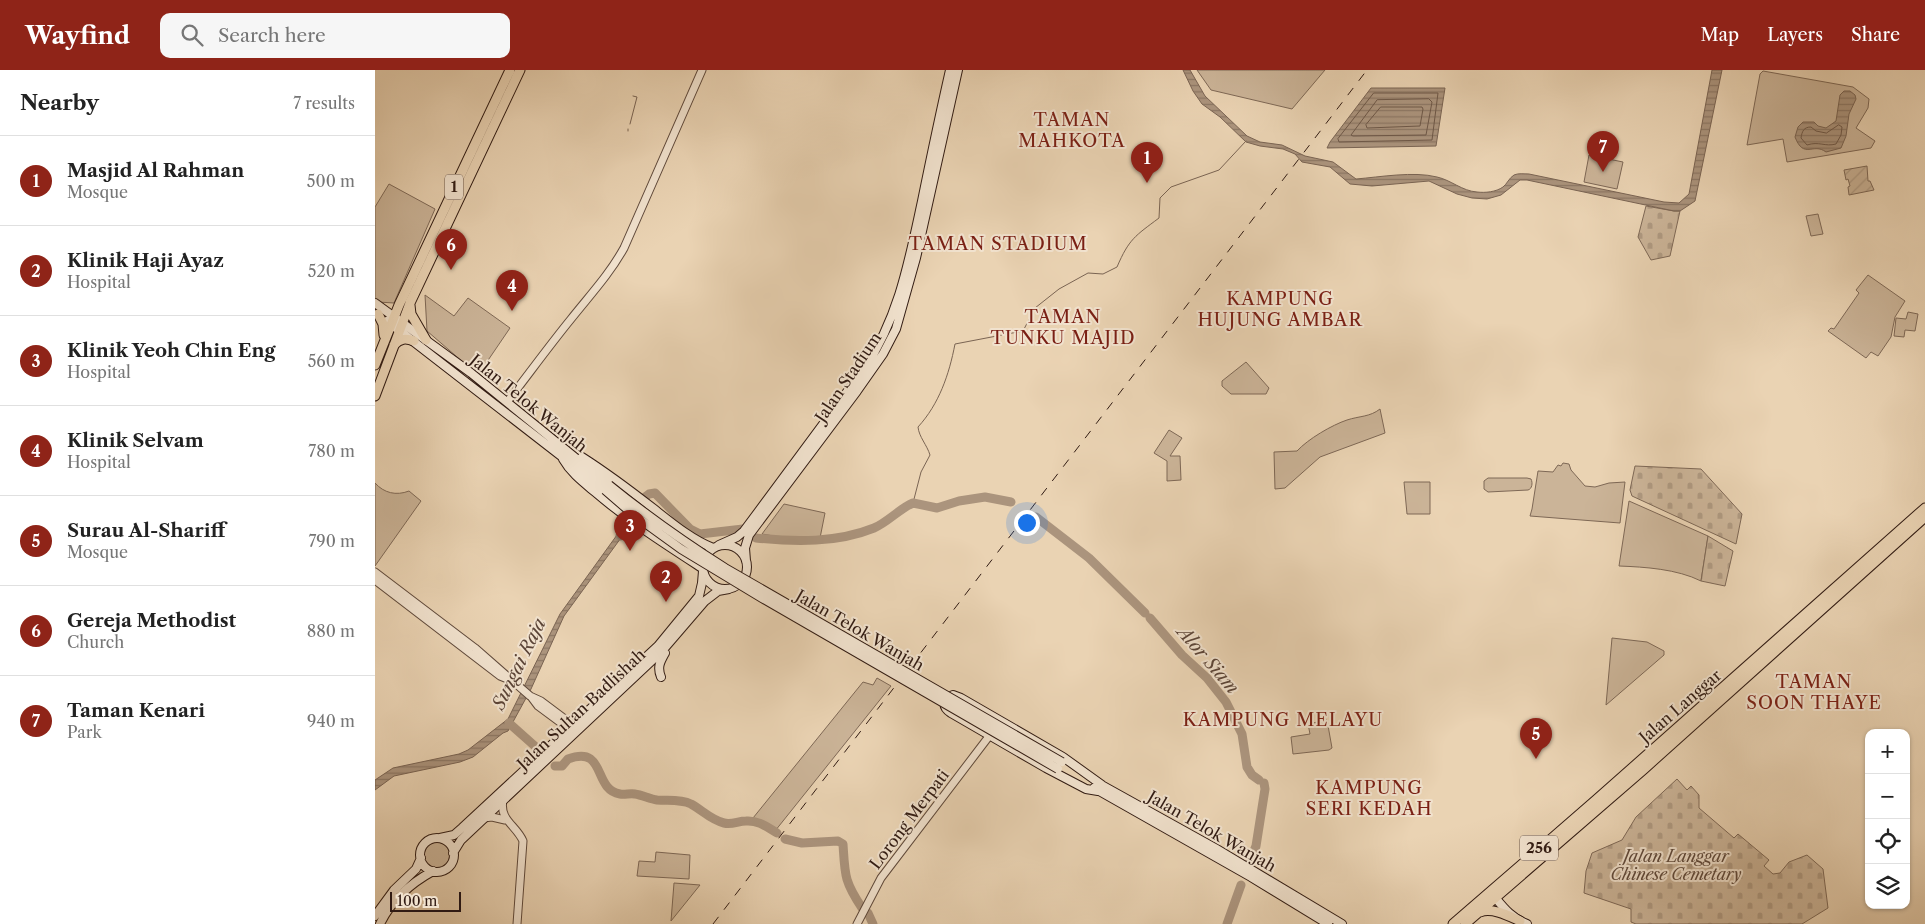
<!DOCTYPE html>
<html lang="en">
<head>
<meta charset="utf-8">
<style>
	:root { --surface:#fff; --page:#f6f6f6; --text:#222; --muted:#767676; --line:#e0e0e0; --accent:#8f2418 }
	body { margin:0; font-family:"Libre Caslon Text",serif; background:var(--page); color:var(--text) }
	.controls { position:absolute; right:15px; bottom:15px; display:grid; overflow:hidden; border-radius:10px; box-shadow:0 1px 4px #0004 }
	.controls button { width:45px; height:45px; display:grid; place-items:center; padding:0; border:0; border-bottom:1px solid var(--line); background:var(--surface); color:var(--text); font:25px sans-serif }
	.scale { position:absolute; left:15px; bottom:12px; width:71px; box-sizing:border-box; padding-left:5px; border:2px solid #311b13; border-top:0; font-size:14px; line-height:18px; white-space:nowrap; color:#311b13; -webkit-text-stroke:4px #f1e2ce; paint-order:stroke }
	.you { position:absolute; left:651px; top:452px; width:18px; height:18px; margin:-12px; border:4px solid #fff; border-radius:50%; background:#1a73e8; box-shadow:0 0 0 8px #1a73e833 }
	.badge { display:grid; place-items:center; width:32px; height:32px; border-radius:50%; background:var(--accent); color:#fff; font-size:16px; font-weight:700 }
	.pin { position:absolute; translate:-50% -41px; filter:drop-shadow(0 1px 2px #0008) }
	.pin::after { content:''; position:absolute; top:26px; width:18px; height:15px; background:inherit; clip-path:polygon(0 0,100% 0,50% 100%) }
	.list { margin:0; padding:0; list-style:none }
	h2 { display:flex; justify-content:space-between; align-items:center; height:65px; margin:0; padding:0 20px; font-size:21px }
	h2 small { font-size:16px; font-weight:400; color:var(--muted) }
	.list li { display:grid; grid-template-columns:32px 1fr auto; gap:15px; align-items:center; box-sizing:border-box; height:90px; padding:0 20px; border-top:1px solid var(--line) }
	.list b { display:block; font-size:19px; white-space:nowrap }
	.list p { margin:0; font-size:16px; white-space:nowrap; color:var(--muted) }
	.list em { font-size:16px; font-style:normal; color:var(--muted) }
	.icon { flex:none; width:28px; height:28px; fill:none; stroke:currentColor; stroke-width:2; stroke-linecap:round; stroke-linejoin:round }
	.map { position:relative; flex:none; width:1550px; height:854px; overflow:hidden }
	header { display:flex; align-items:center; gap:30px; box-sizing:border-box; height:70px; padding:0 25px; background:var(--accent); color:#fff }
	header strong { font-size:24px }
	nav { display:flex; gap:28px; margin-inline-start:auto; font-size:18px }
	.search { width:350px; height:45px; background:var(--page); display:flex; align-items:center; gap:12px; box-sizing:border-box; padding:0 18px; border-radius:10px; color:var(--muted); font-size:19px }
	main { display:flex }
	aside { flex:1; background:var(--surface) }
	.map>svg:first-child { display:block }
</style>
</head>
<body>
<header>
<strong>Wayfind</strong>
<div class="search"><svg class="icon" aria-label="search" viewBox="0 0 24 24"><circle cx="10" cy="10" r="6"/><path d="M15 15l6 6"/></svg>Search here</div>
<nav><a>Map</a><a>Layers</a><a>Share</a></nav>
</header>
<main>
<aside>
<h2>Nearby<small>7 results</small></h2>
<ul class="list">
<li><span class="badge">1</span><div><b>Masjid Al Rahman</b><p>Mosque</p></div><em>500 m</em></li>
<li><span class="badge">2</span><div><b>Klinik Haji Ayaz</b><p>Hospital</p></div><em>520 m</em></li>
<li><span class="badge">3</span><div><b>Klinik Yeoh Chin Eng</b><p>Hospital</p></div><em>560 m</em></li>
<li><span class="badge">4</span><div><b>Klinik Selvam</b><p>Hospital</p></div><em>780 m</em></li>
<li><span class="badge">5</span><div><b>Surau Al-Shariff</b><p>Mosque</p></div><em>790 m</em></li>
<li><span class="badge">6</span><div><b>Gereja Methodist</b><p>Church</p></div><em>880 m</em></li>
<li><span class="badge">7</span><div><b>Taman Kenari</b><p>Park</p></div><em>940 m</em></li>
</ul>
</aside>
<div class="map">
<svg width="1550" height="854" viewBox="0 0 1550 854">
	<defs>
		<pattern id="cemetery-stones" width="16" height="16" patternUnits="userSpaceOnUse" patternTransform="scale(1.25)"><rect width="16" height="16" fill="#cbb498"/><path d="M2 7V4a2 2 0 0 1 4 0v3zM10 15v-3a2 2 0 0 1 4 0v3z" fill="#af9a82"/></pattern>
		<pattern id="garden-furrows" width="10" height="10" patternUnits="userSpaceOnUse" patternTransform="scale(1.25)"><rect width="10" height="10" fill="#cbb498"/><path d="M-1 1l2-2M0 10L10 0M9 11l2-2" fill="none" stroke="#af9a82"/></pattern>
		<pattern id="water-rules" width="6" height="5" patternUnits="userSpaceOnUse" patternTransform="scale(1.25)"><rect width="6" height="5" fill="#ab947d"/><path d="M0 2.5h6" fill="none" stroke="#8c7865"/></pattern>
	</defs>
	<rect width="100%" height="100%" fill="#ead3b3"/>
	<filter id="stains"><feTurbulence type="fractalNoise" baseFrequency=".004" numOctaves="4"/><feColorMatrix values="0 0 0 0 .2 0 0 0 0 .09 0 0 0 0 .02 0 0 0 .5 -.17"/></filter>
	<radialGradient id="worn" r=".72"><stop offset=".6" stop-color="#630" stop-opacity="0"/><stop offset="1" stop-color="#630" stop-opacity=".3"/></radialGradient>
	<path fill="#cbb498" stroke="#7e6856" d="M822 0H950L917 39 836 20Z
		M1388 1 1478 17 1494 29 1493 38 1481 58 1500 71 1496 78 1412 92 1408 69 1372 75 1385 4Z
		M1214 85 1248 92 1242 119 1209 112Z
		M14 114 60 139 19 233 3 232 0 230V137Z
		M1443 144 1448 164 1436 166 1431 146Z
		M1493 205 1530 231 1520 247 1516 267 1503 286 1496 282 1491 288 1453 261 1456 258 1459 259 1484 223 1481 220Z
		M50 225 79 246 93 228 135 258 103 305 52 261Z
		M1533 242 1543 244 1540 261 1530 260 1529 267 1519 266 1521 248 1531 249Z
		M871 292 894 318 891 324H856L847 316V311Z
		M1005 339 1010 363 945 387 910 418 900 419 899 382 922 381C933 369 957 355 972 350 984 346 995 347 1005 339Z
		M794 360 807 368 795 386H805L806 410 792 411V391L779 383Z
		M1188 393 1194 394 1196 400 1210 416 1220 417 1234 413 1250 412 1245 453 1155 446 1157 439 1163 401 1178 402 1183 395 1186 396Z
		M1113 408H1152L1156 409C1158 413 1157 419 1153 420L1113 422 1109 419V411Z
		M1029 412H1055V444H1032Z
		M0 413C9 423 21 426 34 421L46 431 0 496Z
		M1254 431 1333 466 1326 511C1302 499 1270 497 1244 496Z
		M409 434 450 443 445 468H410L387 464Z
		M1237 568 1272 572 1289 581V585L1231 635Z
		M502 608 516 616 400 761 378 748 488 612 498 615Z
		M952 650 957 678 954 680 918 684 916 667 935 664 933 654Z
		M48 785a14 14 0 1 1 28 0a14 14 0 1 1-28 0Z
		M281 782 315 785 314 809 262 806 264 791 280 792Z
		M299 813 325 815 296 851Z"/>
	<path fill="url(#cemetery-stones)" stroke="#7e6856" d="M1271 136 1299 141H1305L1295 186 1276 190 1263 167Z
		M1260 396 1326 399 1367 444 1361 474 1257 426 1255 420Z
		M1333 466 1358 481 1350 516 1326 511Z
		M1302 709 1312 720 1316 716 1324 725V738L1359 768 1363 764 1394 790 1389 796 1398 804 1405 803 1414 792 1432 785 1448 799 1453 838 1427 854H1261L1256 852V839L1209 823 1211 801 1217 783 1247 770 1261 747Z"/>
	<path fill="url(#garden-furrows)" stroke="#7e6856" d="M1492 96 1493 111H1495L1499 120 1474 125 1473 117 1475 116 1473 109 1471 110 1469 100Z"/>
	<path fill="url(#water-rules)" stroke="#7a6453" d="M808 0H815L830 26 872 66 885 72 907 75 930 86 958 92 981 109C1005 107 1039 101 1062 107 1076 110 1087 121 1102 122 1110 123 1121 122 1128 117 1132 114 1134 108 1139 105 1143 103 1149 104 1154 104L1289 132 1304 133 1314 124 1337 0H1347L1320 131 1305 141H1299L1152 110H1145L1126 125 1112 129 1097 128 1082 124 1054 111 997 116 975 114 955 97 927 92 920 84 908 79 885 76 871 72 845 47 827 34 818 21Z
		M996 18H1070L1061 76 952 78 955 72Z
		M1469 21H1475L1480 25 1481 29 1474 44 1471 66 1466 78 1451 82C1438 72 1429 90 1420 67L1423 57 1428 52H1439L1443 56 1451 58 1461 51 1465 25Z
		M252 456 251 461 189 546 156 619 133 661 128 663 98 687 85 692 19 706 0 720V710L18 698 84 684 93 680 133 649 185 544 247 458Z"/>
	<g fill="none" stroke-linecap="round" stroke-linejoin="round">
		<path stroke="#6e5848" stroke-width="1" d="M999 23H1063L1057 70 964 72 963 69Z
			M1054 29 1057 32 1051 65 978 66 976 65 1002 30Z
			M1006 37H1047L1048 39 1045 56 992 58 991 55Z
			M1464 55 1467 57 1466 65 1461 74C1450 77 1444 71 1432 75L1426 68C1427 61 1429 57 1436 57L1441 61 1451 63Z"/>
		<path stroke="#7a6453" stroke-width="1" d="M255 54 262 27 258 26
			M253 61V59
			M538 433 546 402 555 385C552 375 544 367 543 357 564 334 574 305 580 274L648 261 660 238 684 219 713 203 728 204 742 197C754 169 760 166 784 148L785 128 796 117 844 100 871 71"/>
		<path stroke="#ab947d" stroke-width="9" d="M661 447 714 488 770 543
			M245 466 270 427 274 424 280 423 315 459 325 464 368 459
			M381 468C420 472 462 473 499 458 513 452 524 439 538 433L562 438 584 431 610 427 636 432
			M775 548 807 585 832 608 851 632 867 664 872 697 877 705 884 710
			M134 653 162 678
			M180 696H187L193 689C232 675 217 719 245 724 250 725 255 723 260 724 267 725 275 729 282 730 293 731 305 729 316 734 327 740 336 750 349 753 357 755 363 751 371 751 383 750 392 757 402 763
			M410 769 427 773 463 771 468 774C470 805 469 811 487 838
			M874 794 881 776 890 719 889 713
			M493 843 498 854
			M852 854 866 815"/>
		<defs>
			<path id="tertiary" d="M132 332C153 305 174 276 196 249 215 225 234 205 249 178L327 0
				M0 502 100 578 155 626 166 631 198 655
				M0 510 125 606 135 610
				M157 628 163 636 194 659
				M128 730C124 750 141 755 148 771L142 854
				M109 748 117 747 130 750
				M482 854 506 808 615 665"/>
			<path id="secondary" d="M0 233 96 303 234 415
				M12 251 230 420
				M207 387C232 403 256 421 279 439 298 454 316 469 338 478
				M188 389C196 403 208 412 220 422 254 451 290 474 327 498
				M328 497a22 22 0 1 1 44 0a22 22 0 1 1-44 0Z
				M344 475 362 467 369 461 489 299C524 247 534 191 547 131 556 87 565 44 575 0
				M371 491 370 478 374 465 482 321 508 284 521 259 541 188 583 0
				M286 607C282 597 285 592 290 583
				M723 713 840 778 967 854
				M719 718 876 807 953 854
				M723 721 711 719 671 698 576 643C567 637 567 630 578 625L586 628 688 687 727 715
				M65 768 79 765 87 758 283 576 324 526 327 513 328 501
				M45 785a17 17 0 1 1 34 0a17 17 0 1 1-34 0Z
				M78 783 86 770 287 581 330 531 343 521 354 519
				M1118 825C1128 837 1136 848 1152 854
				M0 846 19 820 41 799 46 788
				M5 854C16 831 36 813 58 801"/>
			<path id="primary" d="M35 235 36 244 51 270
				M3 244 8 254 9 265
				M19 275C25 268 31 268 39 271
				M0 295 24 235 135 0
				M0 326 35 233 145 0
				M1105 842C1117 837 1134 846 1145 851
				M1078 854 1221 730 1550 438
				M1090 854 1269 699 1550 447"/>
		</defs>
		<use href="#tertiary" stroke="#5f493b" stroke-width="9"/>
		<use href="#secondary" stroke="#311b13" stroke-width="10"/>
		<use href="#primary" stroke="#311b13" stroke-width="11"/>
		<use href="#tertiary" stroke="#f1e2ce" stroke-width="7"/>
		<use href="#secondary" stroke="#f1e2ce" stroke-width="8"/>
		<use href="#primary" stroke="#ead3b3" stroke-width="9"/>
		<path stroke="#311b13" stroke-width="1" stroke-dasharray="9 9" stroke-linecap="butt" d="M338 854 992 0"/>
		<defs>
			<path id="secondary-bridge" d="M234 415C271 445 309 472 350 498L687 692
				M230 420 259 445 306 479 387 528 683 699"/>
		</defs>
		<use href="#secondary-bridge" stroke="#311b13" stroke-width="10" stroke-linecap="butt"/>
		<use href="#secondary-bridge" stroke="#f1e2ce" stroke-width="8"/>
	</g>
	<g text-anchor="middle" stroke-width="4" stroke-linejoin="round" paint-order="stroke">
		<g fill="#f1e2ce" stroke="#6b574b" stroke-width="1">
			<rect x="70" y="104.5" width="18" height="25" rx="4"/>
			<rect x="1145" y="765.5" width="38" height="25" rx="4"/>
		</g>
		<g font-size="15" font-weight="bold" fill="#311b13">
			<text x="79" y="122">1</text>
			<text x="1164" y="783">256</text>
		</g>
		<g font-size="16" fill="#311b13" stroke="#f1e2ce">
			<text transform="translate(473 307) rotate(-56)" y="6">Jalan Stadium</text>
			<text transform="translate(154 333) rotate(39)" y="6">Jalan Telok Wanjah</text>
			<text transform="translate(485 560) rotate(30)" y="6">Jalan Telok Wanjah</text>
			<text transform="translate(1305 636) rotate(-41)" y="6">Jalan Langgar</text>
			<text transform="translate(206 639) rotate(-43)" y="6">Jalan Sultan Badlishah</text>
			<text transform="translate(534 749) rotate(-53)" y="6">Lorong Merpati</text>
			<text transform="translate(837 761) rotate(30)" y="6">Jalan Telok Wanjah</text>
		</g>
		<g font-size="16" font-style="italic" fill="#5f493b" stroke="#f1e2ce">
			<text x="1301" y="792">Jalan Langgar<tspan x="1301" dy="18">Chinese Cemetary</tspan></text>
		</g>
		<g font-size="18" letter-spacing="1" fill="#7a1f14" stroke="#f1e2ce">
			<text x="697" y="56">TAMAN<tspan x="697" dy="21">MAHKOTA</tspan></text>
			<text x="623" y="180">TAMAN STADIUM</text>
			<text x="905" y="235">KAMPUNG<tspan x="905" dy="21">HUJUNG AMBAR</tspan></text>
			<text x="688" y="253">TAMAN<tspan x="688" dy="21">TUNKU MAJID</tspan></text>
			<text x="1439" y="618">TAMAN<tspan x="1439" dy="21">SOON THAYE</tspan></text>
			<text x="908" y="656">KAMPUNG MELAYU</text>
			<text x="994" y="724">KAMPUNG<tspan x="994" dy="21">SERI KEDAH</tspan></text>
		</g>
		<g font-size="18" font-style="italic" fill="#5c4538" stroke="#f1e2ce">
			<text transform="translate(833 590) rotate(49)" y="6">Alor Siam</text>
			<text transform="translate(144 594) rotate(-64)" y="6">Sungai Raja</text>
		</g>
	</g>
	<rect width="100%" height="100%" filter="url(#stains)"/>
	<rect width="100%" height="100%" fill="url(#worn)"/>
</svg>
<div class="controls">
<button>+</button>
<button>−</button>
<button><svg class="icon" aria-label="locate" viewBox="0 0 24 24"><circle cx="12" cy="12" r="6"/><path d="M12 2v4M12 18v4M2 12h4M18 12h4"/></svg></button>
<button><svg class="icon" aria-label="layers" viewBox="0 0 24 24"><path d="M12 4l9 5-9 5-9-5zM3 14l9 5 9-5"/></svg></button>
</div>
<div class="scale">100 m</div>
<div class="you"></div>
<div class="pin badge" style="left:772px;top:113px">1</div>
<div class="pin badge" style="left:291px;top:532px">2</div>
<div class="pin badge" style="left:255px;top:481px">3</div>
<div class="pin badge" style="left:137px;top:241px">4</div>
<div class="pin badge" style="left:1161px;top:689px">5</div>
<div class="pin badge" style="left:76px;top:200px">6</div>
<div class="pin badge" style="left:1228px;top:102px">7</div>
</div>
</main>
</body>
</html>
